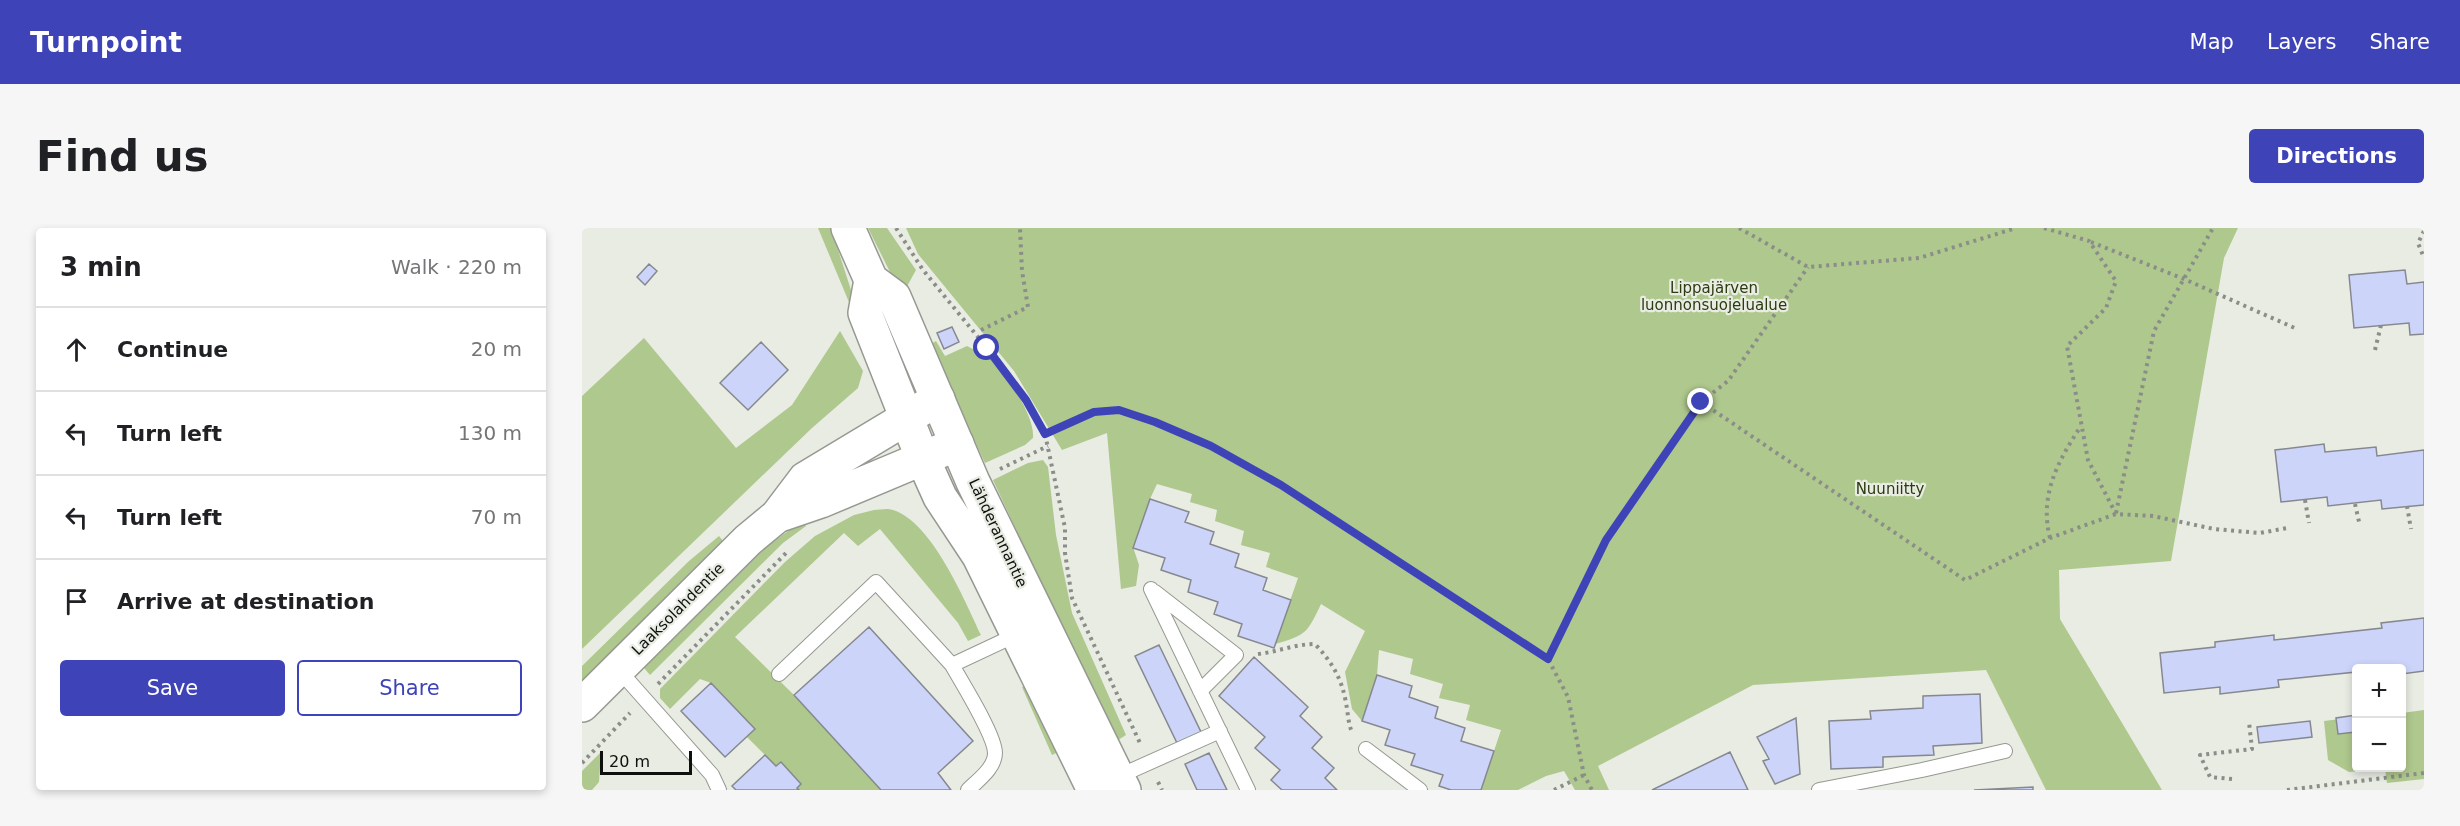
<!DOCTYPE html>
<html lang="en">
<head>
<meta charset="utf-8">
<style>
	:root { --surface:#fff; --page:#f6f6f6; --text:#202124; --muted:#757577; --line:#e0e0e0; --accent:#3e43b8 }
	body { margin:0; font-family:"DejaVu Sans",sans-serif; background:var(--page); color:var(--text) }
	.controls { position:absolute; right:18px; bottom:18px; display:grid; overflow:hidden; border-radius:6px; box-shadow:0 3px 9px #0003 }
	.controls button { width:54px; height:54px; display:grid; place-items:center; padding:0; border:0; border-bottom:2px solid var(--line); background:var(--surface); color:var(--text); font:30px sans-serif }
	.scale { position:absolute; left:18px; bottom:15px; width:92px; box-sizing:border-box; padding-left:6px; border:3px solid #0e100d; border-top:0; font-size:16px; line-height:21px; white-space:nowrap; color:#0e100d; -webkit-text-stroke:4px #e8ece3; paint-order:stroke }
	.stop { position:absolute; width:18px; height:18px; margin:-14px; border:4px solid #3e43b8; border-radius:50%; background:#fff }
	.stop.end { background:#3e43b8; border-color:#fff; box-shadow:0 2px 6px #0008 }
	.list { margin:0; padding:0; list-style:none }
	h2 { display:flex; justify-content:space-between; align-items:center; height:78px; margin:0; padding:0 24px; font-size:26px }
	h2 small { font-size:20px; font-weight:400; color:var(--muted) }
	.list li { display:grid; grid-template-columns:39px 1fr auto; gap:18px; align-items:center; box-sizing:border-box; height:84px; padding:0 24px; border-top:2px solid var(--line) }
	.list b { display:block; font-size:22px; white-space:nowrap }
	.list em { font-size:20px; font-style:normal; color:var(--muted) }
	.actions { display:flex; gap:12px; padding:18px 24px }
	.actions a { flex:1; padding:14px 0; border:2px solid var(--accent); border-radius:6px; text-align:center; font-size:21px; color:var(--accent) }
	.actions .main { background:var(--accent); color:#fff }
	.icon { flex:none; width:33px; height:33px; fill:none; stroke:currentColor; stroke-width:2; stroke-linecap:round; stroke-linejoin:round }
	.map { position:relative; flex:none; width:1842px; height:562px; overflow:hidden; border-radius:6px }
	header { display:flex; align-items:center; gap:36px; box-sizing:border-box; height:84px; padding:0 30px; background:var(--accent); color:#fff }
	header strong { font-size:28px }
	nav { display:flex; gap:33px; margin-inline-start:auto; font-size:21px }
	.intro { display:flex; align-items:center; justify-content:space-between; box-sizing:border-box; height:144px; padding:0 36px }
	h1 { margin:0; font-size:42px }
	.button { padding:15px 27px; border-radius:6px; background:var(--accent); color:#fff; font-size:21px; font-weight:700 }
	main { display:flex; gap:36px; padding:0 36px }
	aside { flex:1; background:var(--surface); border-radius:6px; box-shadow:0 3px 9px #0003 }
	.map>svg:first-child { display:block }
</style>
</head>
<body>
<header>
<strong>Turnpoint</strong>
<nav><a>Map</a><a>Layers</a><a>Share</a></nav>
</header>
<div class="intro"><h1>Find us</h1><a class="button">Directions</a></div>
<main>
<aside>
<h2>3 min<small>Walk · 220 m</small></h2>
<ul class="list">
<li><svg class="icon" aria-label="ahead" viewBox="0 0 24 24"><path d="M12 20V5M6 11l6-6 6 6"/></svg><div><b>Continue</b></div><em>20 m</em></li>
<li><svg class="icon" aria-label="left" viewBox="0 0 24 24"><path d="M17 20v-9H6M10 6l-5 5 5 5"/></svg><div><b>Turn left</b></div><em>130 m</em></li>
<li><svg class="icon" aria-label="left" viewBox="0 0 24 24"><path d="M17 20v-9H6M10 6l-5 5 5 5"/></svg><div><b>Turn left</b></div><em>70 m</em></li>
<li><svg class="icon" aria-label="arrive" viewBox="0 0 24 24"><path d="M6 21V4h12l-3 4 3 4H6"/></svg><div><b>Arrive at destination</b></div></li>
</ul>
<div class="actions"><a class="main">Save</a><a>Share</a></div>
</aside>
<div class="map">
<svg width="1842" height="562" viewBox="0 0 1842 562">
	<rect width="100%" height="100%" fill="#e8ece3"/>
	<path fill="#afc88d" d="M236 0H249L278 90 274 91Z
		M286 0H305L334 42 323 62 316 60Z
		M324 0H1656L1642 30 1589 333 1477 342 1478 391 1580 562H1464L1404 442 1171 457 1016 538 1027 562H993L982 543 964 548 936 562H899L919 502 884 492 888 477 857 470 861 456 828 446 831 431 797 422 795 447 780 493 770 481 763 444 783 403 739 376C725 405 725 407 693 416L716 350 684 339 688 325 659 317 662 303 633 293 635 282 608 274 610 266 575 256 568 271 552 322 557 337 554 358 539 361 525 205 480 222 432 143 336 26Z
		M258 103 281 143 276 160 230 200 0 421V168L62 110 154 220 210 177Z
		M354 113 363 128 385 118C392 122 403 126 410 132 425 147 453 188 451 210L443 217 403 235 347 117Z
		M461 232 466 239 474 307 490 385 544 507 533 514 411 252 446 235Z
		M292 282C298 282 305 280 311 282 350 294 383 373 399 407L386 413 376 395 298 301 276 318 262 305 153 409 212 467 299 562H217L215 560 219 556 199 534 194 538 165 509 172 501 129 455 118 451 88 481 78 470V461L203 334 233 308 272 287Z
		M221 293 224 298 201 315 68 447 62 440 64 434C114 385 161 331 221 293Z
		M137 308 142 314 0 454V438L107 333Z
		M451 454 483 521 470 527 440 459Z
		M1842 482V551L1805 555 1803 541 1767 544 1746 532 1742 493 1774 489V540H1820V485Z
		M19 524 17 554 10 562H0V543Z"/>
	<path fill="#ccd4f9" stroke="#868890" stroke-width="1.5" d="M67 36 75 43 63 57 55 49Z
		M1823 42 1825 56 1842 54V106L1828 107 1827 95 1772 100 1767 47Z
		M370 99 377 114 362 121 355 105Z
		M179 114 206 142 166 182 138 155Z
		M1742 216 1743 224 1794 219 1795 228 1842 222V277L1800 281 1799 272 1746 278 1745 269 1699 274 1693 222Z
		M568 271 607 284 603 294 632 304 628 316 657 326 653 339 685 350 681 362 709 372 692 420 656 408 660 396 632 386 636 374 606 364 609 352 579 342 583 330 551 320Z
		M1842 390V443L1820 446V440H1774V444L1696 452 1697 459 1638 466V459L1582 465 1578 425 1633 419V414L1692 407V412L1800 400 1799 395Z
		M287 399 391 513 356 545 369 562H299L212 467Z
		M577 417 619 504 595 515 553 428Z
		M672 429 726 479 718 488 740 509 730 520 752 540 743 550 755 562H700L689 552 698 542 673 520 683 509 637 468Z
		M795 447 830 458 827 469 856 479 853 490 883 500 879 513 912 523 899 562H869L857 558 861 547 829 537 833 526 803 517 808 502 780 493Z
		M129 455 173 501 143 529 99 483Z
		M1398 466 1400 515 1351 518 1352 527 1301 529V539L1249 541 1247 493 1289 491 1288 483 1341 480V468Z
		M1774 487V504L1756 506 1754 490Z
		M1214 490 1218 546 1193 556 1181 533 1187 531 1175 509Z
		M1728 493 1730 509 1677 515 1675 499Z
		M1148 524 1166 562H1070Z
		M627 525 645 562H615L603 536Z
		M183 527 194 538 199 534 219 556 215 560 217 562H154L150 558Z
		M1451 559V562H1392Z"/>
	<g fill="none" stroke-linecap="round" stroke-linejoin="round">
		<defs>
			<path id="service" d="M569 361 666 562
				M573 364 654 427 618 463
				M370 437C380 455 413 507 413 525 413 540 396 552 386 562
				M36 441 130 547 137 562
				M197 446 294 354 370 437 436 406
				M784 521 838 562
				M535 549 638 503
				M1237 562 1340 542 1423 523"/>
			<path id="tertiary" d="M195 288 239 273 375 216
				M0 477 166 312 195 288 223 251 356 171"/>
			<path id="secondary" d="M266 0 289 52 312 69 391 254 542 562
				M289 52 283 85 340 229 358 269 397 328 512 562"/>
		</defs>
		<use href="#service" stroke="#959991" stroke-width="16"/>
		<use href="#tertiary" stroke="#959991" stroke-width="36"/>
		<use href="#secondary" stroke="#959991" stroke-width="36"/>
		<path stroke="#8b8e88" stroke-width="4" stroke-dasharray="3 4.5" stroke-linecap="butt" d="M314 0 341 42 405 120 444 172 463 206 483 300V325L490 370 558 515
			M1157 0 1226 39 1337 30 1434 0
			M1462 0 1507 13 1534 53 1524 80 1485 118 1506 232 1534 286
			M1842 3 1836 15 1842 30
			M1509 14 1602 51 1715 101
			M399 102 446 79 440 43 438 0
			M1793 122 1799 97
			M1119 174 1383 352 1468 310 1534 286 1571 288 1632 301 1678 305 1705 300
			M463 206 512 184 537 182 573 194 629 218 699 257 966 431 986 469 1002 547 1010 562
			M418 241 466 218
			M1723 272 1727 295
			M1773 276 1778 298
			M1825 278 1829 301
			M1534 285 1572 103 1631 0
			M1468 310C1457 267 1476 233 1499 198
			M676 426C695 424 713 416 733 416 750 434 760 451 764 475 766 485 766 495 770 504
			M966 431 1024 312 1119 174 1146 153 1226 39
			M76 456 205 324
			M0 535 48 485
			M1650 551 1628 549 1618 527 1670 521 1667 494
			M576 554 580 562
			M972 562 1002 547
			M1705 562 1842 545"/>
		<use href="#service" stroke="#fff" stroke-width="14"/>
		<use href="#tertiary" stroke="#fff" stroke-width="33"/>
		<use href="#secondary" stroke="#fff" stroke-width="33"/>
	</g>
	<g fill="none" stroke-linecap="round" stroke-linejoin="round">
		<path stroke="#3e43b8" stroke-width="8" d="M405 120 444 172 463 206 512 184 537 182 573 194 629 218 699 257 966 431 1024 312 1119 174"/>
	</g>
	<g text-anchor="middle" stroke-width="4.5" stroke-linejoin="round" paint-order="stroke">
		<g font-size="15" fill="#2c3b10" stroke="#e8ece3">
			<text x="1132" y="65">Lippajärven<tspan x="1132" dy="17">luonnonsuojelualue</tspan></text>
			<text x="1308" y="266">Nuuniitty</text>
		</g>
		<g font-size="15" fill="#0e100d" stroke="#e8ece3">
			<text transform="translate(416 305) rotate(65)" y="5">Lähderannantie</text>
			<text transform="translate(96 381) rotate(-45)" y="5">Laaksolahdentie</text>
		</g>
	</g>
</svg>
<div class="controls">
<button>+</button>
<button>−</button>
</div>
<div class="scale">20 m</div>
<div class="stop" style="left:405px;top:120px"></div>
<div class="stop end" style="left:1119px;top:174px"></div>
</div>
</main>
</body>
</html>
